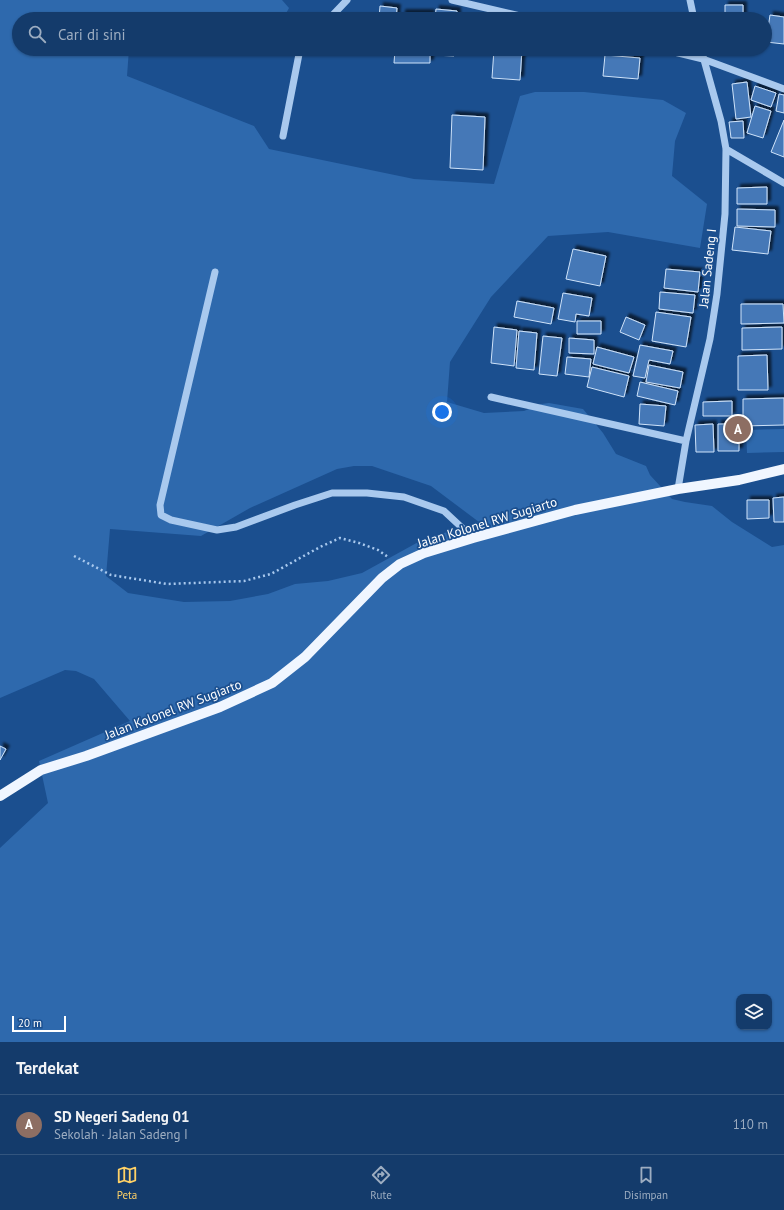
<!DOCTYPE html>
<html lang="id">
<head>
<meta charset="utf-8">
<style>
	:root { --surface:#143b6b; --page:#214673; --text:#f1f3f6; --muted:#9dadc1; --line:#33557e; --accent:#ffd166 }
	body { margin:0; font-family:"PT Sans",sans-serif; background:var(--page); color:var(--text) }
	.controls { position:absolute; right:12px; bottom:12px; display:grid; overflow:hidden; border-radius:8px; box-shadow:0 1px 3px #0004 }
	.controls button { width:36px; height:36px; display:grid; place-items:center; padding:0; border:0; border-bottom:1px solid var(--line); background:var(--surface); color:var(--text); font:20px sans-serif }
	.scale { position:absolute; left:12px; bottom:10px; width:54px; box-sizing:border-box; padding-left:4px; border:2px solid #fff; border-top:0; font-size:11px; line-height:14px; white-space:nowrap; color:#fff; -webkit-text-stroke:3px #1b4f8f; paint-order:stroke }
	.you { position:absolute; left:442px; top:412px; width:14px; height:14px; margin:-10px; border:3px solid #fff; border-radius:50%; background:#1a73e8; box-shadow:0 0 0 6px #1a73e833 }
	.badge { display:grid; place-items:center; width:26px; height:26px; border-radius:50%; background:var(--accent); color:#fff; font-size:13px; font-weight:700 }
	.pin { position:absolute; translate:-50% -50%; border:2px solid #fff; box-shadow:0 1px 4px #0006 }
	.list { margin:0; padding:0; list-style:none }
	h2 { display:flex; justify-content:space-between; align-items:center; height:52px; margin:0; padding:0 16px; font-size:17px }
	h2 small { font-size:13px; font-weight:400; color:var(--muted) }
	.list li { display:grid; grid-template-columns:26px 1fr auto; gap:12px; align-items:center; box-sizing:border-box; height:60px; padding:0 16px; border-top:1px solid var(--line) }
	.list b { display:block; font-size:15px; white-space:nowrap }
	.list p { margin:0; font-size:13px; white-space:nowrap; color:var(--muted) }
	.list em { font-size:13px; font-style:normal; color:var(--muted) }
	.icon { flex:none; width:22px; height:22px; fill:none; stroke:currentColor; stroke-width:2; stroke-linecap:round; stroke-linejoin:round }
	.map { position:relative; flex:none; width:784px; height:1042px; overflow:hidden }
	.search { position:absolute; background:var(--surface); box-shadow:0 1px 3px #0004; left:12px; right:12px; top:12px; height:44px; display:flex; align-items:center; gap:10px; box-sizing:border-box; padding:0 14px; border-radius:22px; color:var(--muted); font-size:15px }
	.sheet { height:112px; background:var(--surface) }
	nav { display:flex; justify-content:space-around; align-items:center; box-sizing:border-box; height:56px; border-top:1px solid var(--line); background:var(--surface); font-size:11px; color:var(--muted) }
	nav a { display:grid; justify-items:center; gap:2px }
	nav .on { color:var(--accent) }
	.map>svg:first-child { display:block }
</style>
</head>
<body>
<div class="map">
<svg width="784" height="1042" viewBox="0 0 784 1042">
	<defs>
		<filter id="shadow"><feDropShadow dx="3.5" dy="-3.5" stdDeviation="1" flood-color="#0009"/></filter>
	</defs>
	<rect width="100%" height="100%" fill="#1b4f8f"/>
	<path fill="#2e69ad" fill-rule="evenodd" d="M0 0H282L289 8 283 19H19V49H129L127 76 254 126 269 149 414 179 494 184 520 96 535 92H584L663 100 686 113 675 141 672 176 707 204 700 248 608 232 548 236 491 297 450 362 447 402 484 413 524 411 541 404 549 403 583 409 603 433 616 454 646 466 650 475 672 499 685 502 712 506 732 522 772 547 784 545V1042H0V848L48 803 39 761 130 721 94 679 76 671 65 670 0 698ZM354 466H372L431 486 479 522 422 540 362 573 328 581 295 584 268 594 230 601 184 602 128 593 106 576 110 529 201 536 250 508 337 469ZM739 997H769V1027H739Z
		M784 429V452L747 453 746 430Z"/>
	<path fill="#4478b7" stroke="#cfe3fa" filter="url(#shadow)" d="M725 5H743V19H725Z
		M380 6 397 8 396 19H379Z
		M436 9 457 11V19H435Z
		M402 13H431L430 19H402Z
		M770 15 784 17V44L766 42Z
		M401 49H430V63H394L395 50H401Z
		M433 49H455L454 56 433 55Z
		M494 49H522L520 80 492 78Z
		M605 55 640 58 638 79 603 76Z
		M747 82 751 117 736 119 732 84Z
		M755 86 776 93 771 107 751 100Z
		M779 94 784 95V113L776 111Z
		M755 106 771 111 763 138 747 133Z
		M452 115 485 117 483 170 450 168Z
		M784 120V157L771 152Z
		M743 121 744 138H731L729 122Z
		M767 187V204H737V188Z
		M737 209 775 210V227L737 226Z
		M735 227 771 231 768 254 732 250Z
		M573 249 606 256 600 286 566 279Z
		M666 269 700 272 698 292 664 288Z
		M660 292 695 295 693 313 659 309Z
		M563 293 592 298 589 316 576 314 575 322 558 319Z
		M517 301 554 308 551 324 514 317Z
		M741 304H783L784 323 741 324Z
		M656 312 691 317 686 347 652 341Z
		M626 317 645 325 639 340 620 332Z
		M577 321H601V334H577Z
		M494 327 517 330 514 366 491 363Z
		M782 327V349L742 350V328Z
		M519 331 537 333 534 370 516 368Z
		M543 336 562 338 557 376 539 374Z
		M569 338 594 340V354L569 353Z
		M640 345 673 351 670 364 649 360 645 378 633 376Z
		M597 347 634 357 629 373 593 364Z
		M767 355 768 390H738V356Z
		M567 357 591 359 589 377 565 374Z
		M649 365 683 372 680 388 646 382Z
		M592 367 629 376 624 397 587 387Z
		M640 382 678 391 675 405 637 396Z
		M784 398V425L743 426V399Z
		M732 401V416H703V402Z
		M640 404 666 406 664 426 639 424Z
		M713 424 714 452H696L695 425Z
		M718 424H739V451H718Z
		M784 497V522H774L773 498Z
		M747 500H769V518L747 519Z
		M0 746 6 749 0 760Z"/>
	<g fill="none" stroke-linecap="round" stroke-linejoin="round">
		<path stroke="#a9c9ee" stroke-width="2.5" stroke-dasharray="2 3" stroke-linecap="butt" d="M74 556 111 575 167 584 244 581 271 574 320 547 340 538 359 543 378 550 388 557"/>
		<path stroke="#a9c9ee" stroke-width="7" d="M452 0 533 19
			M690 0 694 19
			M329 19 347 0
			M231 49C247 52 262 53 278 49
			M662 49 703 59 784 89
			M283 136 300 49
			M726 149 784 183
			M215 272 160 505 161 515 171 520 217 530 236 527 295 505 332 493H367L404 497 444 511 473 538
			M491 397 686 441
			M678 489 686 441 710 339 717 294 725 214 726 149 721 121 701 49"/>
		<path stroke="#f0f6ff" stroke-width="10" d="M0 796 41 770 86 756 220 707 272 683 305 657 382 578 400 564 424 553 473 538 575 510 678 489 739 480 784 469"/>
	</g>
	<g text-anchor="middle" stroke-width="3.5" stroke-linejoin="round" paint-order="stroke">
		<g font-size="13" fill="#fff" stroke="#1b4f8f">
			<text transform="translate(707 268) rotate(-84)" y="5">Jalan Sadeng I</text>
			<text transform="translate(487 522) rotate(-17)" y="5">Jalan Kolonel RW Sugiarto</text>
			<text transform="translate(173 709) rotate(-21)" y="5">Jalan Kolonel RW Sugiarto</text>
		</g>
	</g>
</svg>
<div class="controls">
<button><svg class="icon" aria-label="layers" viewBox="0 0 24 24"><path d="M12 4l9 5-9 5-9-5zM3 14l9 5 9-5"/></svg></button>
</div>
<div class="scale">20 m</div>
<div class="you"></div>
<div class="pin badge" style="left:738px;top:429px;background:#8d6e63">A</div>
<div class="search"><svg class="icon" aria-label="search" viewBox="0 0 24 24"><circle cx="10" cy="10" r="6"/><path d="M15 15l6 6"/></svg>Cari di sini</div>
</div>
<section class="sheet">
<h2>Terdekat<small></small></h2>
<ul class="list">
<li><span class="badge" style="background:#8d6e63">A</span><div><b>SD Negeri Sadeng 01</b><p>Sekolah · Jalan Sadeng I</p></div><em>110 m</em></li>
</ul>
</section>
<nav>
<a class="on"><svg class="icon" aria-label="map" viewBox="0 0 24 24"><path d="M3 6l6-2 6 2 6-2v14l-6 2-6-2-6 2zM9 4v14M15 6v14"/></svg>Peta</a>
<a><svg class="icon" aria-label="directions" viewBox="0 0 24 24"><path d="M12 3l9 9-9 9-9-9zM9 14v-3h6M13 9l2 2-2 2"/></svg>Rute</a>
<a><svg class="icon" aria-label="saved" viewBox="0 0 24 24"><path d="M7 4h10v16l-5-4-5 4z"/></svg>Disimpan</a>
</nav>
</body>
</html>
